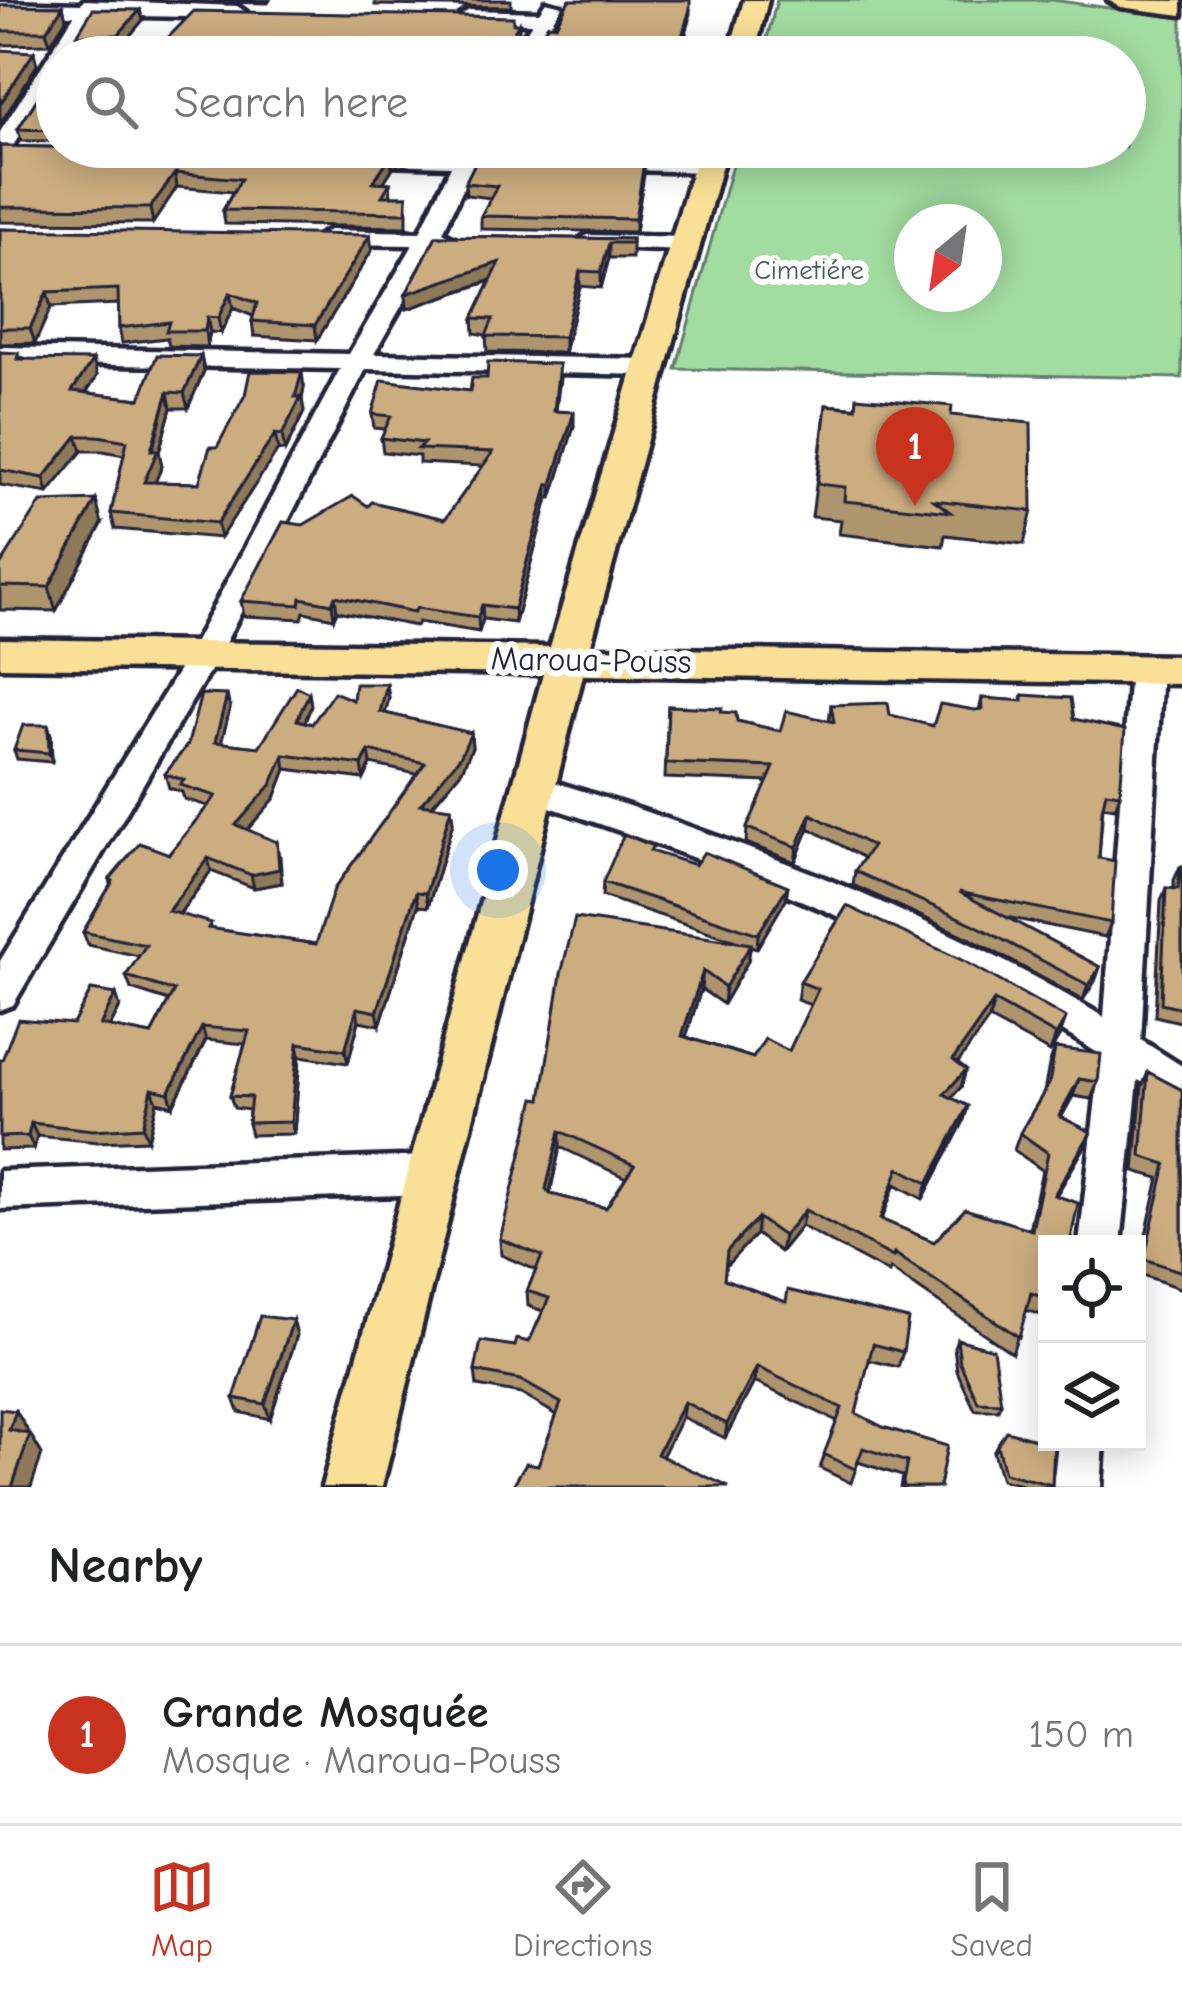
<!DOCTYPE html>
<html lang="en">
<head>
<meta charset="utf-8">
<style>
	:root { --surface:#fff; --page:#f2f2f2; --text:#202124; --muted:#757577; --line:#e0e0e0; --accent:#c8321e }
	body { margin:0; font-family:"Comic Neue",sans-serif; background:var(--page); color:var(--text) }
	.controls { position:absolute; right:36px; bottom:36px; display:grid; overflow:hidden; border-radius:0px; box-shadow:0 6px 30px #0003 }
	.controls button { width:108px; height:108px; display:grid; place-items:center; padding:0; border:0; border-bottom:3px solid var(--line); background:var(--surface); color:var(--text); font:60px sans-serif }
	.compass { position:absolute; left:894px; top:204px; width:108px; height:108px; border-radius:50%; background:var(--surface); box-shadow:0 6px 30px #0003; rotate:209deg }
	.you { position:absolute; left:498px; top:870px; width:42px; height:42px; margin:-30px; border:9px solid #fff; border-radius:50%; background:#1a73e8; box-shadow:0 0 0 18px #1a73e833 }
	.badge { display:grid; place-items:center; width:78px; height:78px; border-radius:50%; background:var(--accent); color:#fff; font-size:39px; font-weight:700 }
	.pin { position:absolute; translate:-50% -99px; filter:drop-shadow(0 3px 6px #0008) }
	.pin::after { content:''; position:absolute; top:63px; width:42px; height:36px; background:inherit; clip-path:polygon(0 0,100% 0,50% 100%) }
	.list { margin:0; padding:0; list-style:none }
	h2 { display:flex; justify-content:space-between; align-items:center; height:156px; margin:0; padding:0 48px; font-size:51px }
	h2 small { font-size:39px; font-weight:400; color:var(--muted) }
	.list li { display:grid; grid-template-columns:78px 1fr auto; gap:36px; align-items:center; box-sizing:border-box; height:180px; padding:0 48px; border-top:3px solid var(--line) }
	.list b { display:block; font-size:45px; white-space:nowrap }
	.list p { margin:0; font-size:39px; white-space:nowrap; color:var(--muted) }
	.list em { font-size:39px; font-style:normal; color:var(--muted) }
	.icon { flex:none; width:66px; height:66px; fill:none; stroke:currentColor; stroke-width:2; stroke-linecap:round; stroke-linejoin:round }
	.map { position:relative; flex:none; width:1182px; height:1487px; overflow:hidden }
	.search { position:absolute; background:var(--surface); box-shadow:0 6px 30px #0003; left:36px; right:36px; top:36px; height:132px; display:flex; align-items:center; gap:30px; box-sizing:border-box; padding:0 42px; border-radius:66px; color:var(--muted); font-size:45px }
	.sheet { height:336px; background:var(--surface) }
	nav { display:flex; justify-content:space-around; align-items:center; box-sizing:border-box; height:168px; border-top:3px solid var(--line); background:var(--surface); font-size:33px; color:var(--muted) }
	nav a { display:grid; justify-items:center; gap:6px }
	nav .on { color:var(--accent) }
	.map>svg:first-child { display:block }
</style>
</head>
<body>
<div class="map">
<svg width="1182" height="1487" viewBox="0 0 1182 1487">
	<rect width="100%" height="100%" fill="#fff"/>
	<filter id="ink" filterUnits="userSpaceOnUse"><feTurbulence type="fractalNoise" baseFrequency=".00833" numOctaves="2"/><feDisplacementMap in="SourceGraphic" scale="24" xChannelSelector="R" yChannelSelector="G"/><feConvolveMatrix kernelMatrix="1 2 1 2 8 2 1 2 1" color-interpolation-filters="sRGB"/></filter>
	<g filter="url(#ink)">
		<path fill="#a3dca1" stroke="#627f6e" stroke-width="3" fill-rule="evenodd" d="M777 0H1052L1182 18V378L676 369 737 147H1125V57H762ZM912 222H984V294H912Z"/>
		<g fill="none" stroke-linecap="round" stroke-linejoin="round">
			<defs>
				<path id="minor" d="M84 0 237 6 246 12 237 18 93 15 67 57H57V74L8 154 0 155V132L74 15 0 14V2L81 4Z
					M546 2 562 6 529 57H509L532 23 469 22 460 16 469 10 539 12Z
					M460 147H482L479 153 707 158 718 165 707 172 473 166 443 232 457 239 453 244 436 246 374 354 650 359 663 367 650 375 366 369 219 655 13 1005 0 1010V961L188 655 340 369 0 363V347L349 354 413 245 329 244 317 237 329 230 420 232 451 166 349 163 338 157 349 151 457 153Z
					M587 235 687 237 699 244 687 251 579 247 575 242Z
					M1146 658 1157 661 1162 669 1141 1040 1182 1066V1104L1138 1080 1121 1244H1079L1101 1055C923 941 723 864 523 798L518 789 523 780 535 776C730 836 929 911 1104 1017L1130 669 1135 661Z
					M430 1156 445 1162 451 1175 445 1188 430 1194 0 1209V1171Z
					M1058 1442H1104L1101 1487H1053Z"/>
				<path id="major" d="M744 0H768L754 57H728Z
					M1108 0 1182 1V15L1120 7Z
					M699 147H727L590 648 1182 656V684L583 675 382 1487H322L543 674 0 667V639L550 647Z"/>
			</defs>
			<use href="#minor" stroke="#22223b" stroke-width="9"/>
			<use href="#major" stroke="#22223b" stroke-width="9"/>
			<use href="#minor" fill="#fff" fill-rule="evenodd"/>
			<use href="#major" fill="#f9e096" fill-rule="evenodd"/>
		</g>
		<path fill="#af956d" stroke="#22223b" stroke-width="3" fill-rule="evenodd" d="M215 0H270L268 3 215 2Z
			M375 0H511V7L375 5Z
			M0 5 63 6 66 19 50 44 0 45Z
			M143 20 121 46H80L77 35Z
			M57 68V141H21L18 129Z
			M0 146 391 155 392 169 383 183H390L391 196H407V227L225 224 223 210 233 192 177 187 153 223 0 222Z
			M334 147H456L454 149Z
			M484 147H648L647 152 486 150Z
			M644 163 635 232 481 229V216L491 198 466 195 465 183Z
			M0 229 372 250 317 340 254 336 252 321 253 316 233 308 221 333 210 332 207 347 169 346 167 338 122 343 119 328V304L51 307 35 343 0 344Z
			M436 236 632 239V258H609L601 288 580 286 564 353 487 352 486 335 474 333 473 318 491 281 407 309 406 294Z
			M0 352 97 376 86 393 140 399 201 356 204 371 188 408H171L159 452 162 466 155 482 199 483 217 447 304 388 302 399 304 412 285 451 278 450 220 538 115 529 111 513 124 455 103 451H82L48 493 0 485Z
			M560 378 556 411 574 426 552 498H548L515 623 483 619 479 632 418 622 416 626 337 611 334 618 304 612 302 619 244 616 241 601 303 525 368 506 445 519 483 466 419 463V456L383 452 381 438 385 429 374 428 372 414 470 391Z
			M826 405 951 415 1032 511 1024 544 945 535 943 546 839 534 841 520 812 517Z
			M102 524 56 611 0 610V566Z
			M309 693 311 706 305 722 312 724 353 700 389 698 385 713 471 733 472 747 462 770 432 806 451 808 453 822 428 907 418 906 380 1025 359 1021 348 1063 300 1056 294 1134 251 1135 248 1123 249 1110 234 1108 230 1096 245 1044 206 1040 173 1106 157 1102 148 1140 98 1142 37 1136 34 1149 0 1150V1060L73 1024 120 1007 110 1027 151 1035 169 1001 131 989 126 976 139 956 88 945 83 932 111 884 110 879 169 854 208 806 184 799 182 792 169 788 165 774 230 708 221 743 259 747ZM371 764 416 774 316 944 213 929 180 914 211 871 254 888 282 883 280 856 247 830 275 798 286 769 364 779Z
			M1023 695 1074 719 1120 794 1115 808 1103 806 1099 858 1111 923 1105 937 1006 917 1100 967 1095 981 1083 1000 971 939 853 885 855 871 864 858 809 828 795 862 746 843 747 828 768 782 665 778 668 706 721 712 737 721 780 731 829 721 831 705 890 715 933 726 979 710 982 698 1021 701Z
			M48 726 51 735 52 762 17 759 14 750Z
			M652 852 786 899 757 948 750 946 748 961 723 1004 701 989 686 1037 753 1058 789 1051 811 1005 797 1000 800 982 847 906 1066 1018 1060 1035 1050 1052 989 1019 957 1063 966 1070 961 1087 951 1098 968 1106 963 1123 923 1199 895 1184 882 1220 934 1242 1029 1229 1042 1170 1014 1150 1020 1133 1044 1092 1049 1065 1055 1048 1098 1082 1091 1099 1073 1096 1061 1117 1091 1132 1084 1148 1056 1196 1047 1244V1317L1026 1310 1012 1353 890 1269 889 1273 801 1226 780 1252 756 1234 725 1266 724 1279 903 1352 898 1367 869 1360 856 1413 939 1487H900L902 1476 858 1462 851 1483 820 1468 837 1421 754 1382 725 1438 682 1417 538 1465 557 1415 521 1394 477 1386 475 1371 515 1346 529 1342 543 1311 528 1306 527 1291 536 1270 501 1255 500 1239 541 1099 739 942 602 896 603 882ZM560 1147 626 1178 606 1208 550 1194Z
			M1180 867H1182V1017L1180 1022 1155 1016 1161 901 1166 888 1174 889V880Z
			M1148 1072 1182 1090V1289L1137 1273 1159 1178 1134 1171 1142 1087Z
			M297 1335 270 1419 239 1412 234 1398Z
			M957 1339 1001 1403 998 1410H975L957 1371 954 1347Z
			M997 1445 1052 1485 1051 1487H1030L1001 1480 993 1452Z"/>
		<path fill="#8e7959" stroke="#22223b" stroke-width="3" d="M63 6 66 19 50 44 46 31Z
			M690 9V20L679 57H676Z
			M140 10 143 20 121 46 118 35Z
			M519 23V34L505 57 504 47Z
			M34 52 37 65 0 124V104Z
			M391 155 392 169 375 196 373 182Z
			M644 163V175L635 232V219Z
			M175 173 177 187 153 223 150 208Z
			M370 235 372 250 317 340 315 325Z
			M609 243V258L601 288V272Z
			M500 262V277L407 309 406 294Z
			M580 271V286L564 353V337Z
			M47 292 51 307 35 343 30 328Z
			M230 293 233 308 221 333 218 318Z
			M207 317 210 332 207 347 205 331Z
			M201 356 204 371 188 408 184 393Z
			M93 360 97 376 76 407 72 391Z
			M302 372 304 388 302 399 304 412 285 451 282 435Z
			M168 392 171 408 159 452 162 466 148 498 144 482Z
			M574 412V426L552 498V484Z
			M275 434 278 450 220 538 217 523Z
			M77 436 82 451 48 493 44 478Z
			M548 484V498L515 623 514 609Z
			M96 500 102 524 56 611 49 587Z
			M335 596 337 611 334 618 332 604Z
			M482 605 483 619 479 632 478 617Z
			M387 684 389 698 382 725 380 712Z
			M309 693 311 706 300 734 297 720Z
			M227 695 230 708 218 756 215 742Z
			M48 725 51 735 52 762 49 753Z
			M471 733 472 747 462 770 422 817 421 804Z
			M369 751 371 764 364 779 362 765Z
			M284 755 286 769 275 798 239 839 236 825Z
			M451 808 453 822 428 907 426 893Z
			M811 814 809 828 795 862 797 847Z
			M277 842 282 883 254 888 251 875Z
			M208 858 211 871 172 924 168 911Z
			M788 886 786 899 757 948 758 934Z
			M416 892 418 906 380 1025 377 1012Z
			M751 944 748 961 723 1004 725 987Z
			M1100 967 1095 981 1083 1000 1088 985Z
			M703 971 701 989 681 1053 682 1036Z
			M116 994 120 1007 104 1038 100 1025Z
			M994 1001 989 1019 948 1077 953 1060Z
			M357 1008 359 1021 348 1063 345 1050Z
			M1066 1018 1060 1035 1050 1052 1056 1035Z
			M202 1027 206 1040 173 1106 169 1093Z
			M298 1043 300 1056 294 1134 291 1122Z
			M966 1070 961 1087 939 1111 944 1094Z
			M1079 1079 1073 1096 1053 1133 1059 1116Z
			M152 1089 157 1102 148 1140 143 1127Z
			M968 1106 963 1123 923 1199 928 1183Z
			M31 1123 37 1136 34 1149 28 1136Z
			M560 1131V1147L547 1205 546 1189Z
			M1091 1132 1084 1148 1047 1211 1054 1195Z
			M805 1210 801 1226 780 1252 783 1236Z
			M758 1218 756 1234 725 1267 727 1251Z
			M293 1320 297 1335 270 1419 265 1404Z
			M757 1367 754 1382 725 1438 727 1424Z
			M684 1402 682 1417 656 1469 657 1454Z
			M16 1411 28 1431 22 1450 9 1430Z
			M30 1434 42 1454 31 1487H12Z"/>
		<path fill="#cbad7f" stroke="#22223b" stroke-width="3" fill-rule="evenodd" d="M569 0H690V9L676 57H149L194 11 513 17V23H519L504 47 529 51 548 24 556 25Z
			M0 5 63 6 46 31H0Z
			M93 9 140 10 118 35H77Z
			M0 50 34 52 0 104Z
			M59 51H135L142 57H59Z
			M57 68V130L18 129Z
			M0 146 391 155 373 182 390 183 382 196H407L406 213 223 210 241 179 175 173 150 208 0 207Z
			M477 159 644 163 635 219 481 216 497 186 465 183Z
			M0 229 370 235 315 325 252 321 257 303 230 293 218 318 207 317 205 331H166L169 322 119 328 118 289 47 292 30 328H0Z
			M436 236 632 239V243H609L601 272 580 271 564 337 486 336 493 319 473 318 500 262 406 294Z
			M0 352 19 353 17 359 93 360 72 391 140 399 157 355 201 356 184 393 168 392 151 450H158L144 482 199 483 210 447H217L245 395 250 371 302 372 295 397H301L282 435 275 434 217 523 111 513 127 441 98 436H77L44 478 0 470Z
			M488 362 559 364 554 411 574 412 552 484H548L514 609 482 605 478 617 417 608 414 612 335 596 332 604 301 598 300 605 241 601 283 522 303 525 353 496 368 506 372 502 445 519 493 452 418 449 424 443 381 438 391 416 372 414 382 380 470 391 472 378H487Z
			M857 397 952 406 951 415 1031 423 1032 511 934 500 950 512 844 501 845 487 817 484 826 405 856 408Z
			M96 500 49 587 0 586V566L41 502Z
			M355 684H387L380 712 471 733 460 757 421 804 451 808 426 893 416 892 377 1012 357 1008 345 1050 298 1043 291 1122 248 1123 251 1097 230 1096 249 1031 202 1027 169 1093 152 1089 143 1127 93 1130 31 1123 28 1136 0 1137V1060H2L18 1019 73 1024 91 990 116 994 100 1025 151 1035 174 991 126 976 146 945 83 932 113 881 110 879 140 843 169 854 216 796 180 785 184 780 165 774 188 744 201 694 227 695 215 742 259 747 297 687 309 693 297 720 312 724 334 692 353 700ZM369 751 425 763 334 889 316 944 208 928 211 923 168 911 208 858 251 875 279 869 277 842 236 825 272 784 284 755 362 765Z
			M1023 695 1071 698 1074 719 1125 730 1120 794 1106 792 1102 810 1099 858 1115 861 1111 923 959 892 1100 967 1088 985 975 925 855 871 872 846 811 814 797 847 747 828 774 767 666 763 668 706 722 708 721 712 736 713 737 721 780 731 786 711 834 722 831 705 888 703 890 715 933 726 940 704 975 710 983 709 982 698 1023 701Z
			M23 725H48L49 753 14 750Z
			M624 834 653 846 650 851 695 865 704 852 788 886 758 934 603 882Z
			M1180 867H1182V1008L1161 1003 1166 888 1178 889Z
			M847 906 966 962 1066 1018 1056 1035 994 1001 953 1060 966 1070 944 1094 968 1106 928 1183 899 1168 880 1219 934 1242 965 1209 1032 1230 1048 1153 1020 1133 1049 1084 1055 1048 1101 1054 1098 1082 1079 1079 1059 1116 1091 1132 1054 1195 1078 1203 1070 1244H1047V1299L1031 1293 1019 1337 894 1253 893 1257 805 1210 783 1236 758 1218 727 1251 724 1279 786 1302 788 1290 908 1319 903 1352 873 1344 856 1413 883 1427 947 1446 939 1487H902L907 1462 863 1448 855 1469 824 1454 842 1408 757 1367 727 1424 684 1402 657 1454 729 1487H512L526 1463 538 1465 561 1403 520 1380 475 1371 481 1341 515 1346 517 1339 529 1342 549 1298 527 1291 542 1256 500 1239 535 1098 541 1099 561 974 575 918 751 944 725 987 703 971 682 1036 753 1058 765 1039 789 1051 818 989 800 982ZM560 1131 634 1165 606 1208 550 1194 546 1189Z
			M1148 1072 1182 1090V1272L1144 1259 1166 1164 1141 1156Z
			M260 1316 293 1320 265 1404 234 1398Z
			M957 1339 993 1349 1001 1403 978 1402 960 1363Z
			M0 1409 16 1411 9 1430 30 1434 12 1487H0Z
			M1006 1431 1054 1444 1052 1485 1004 1473 997 1445Z"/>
	</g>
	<g text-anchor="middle" stroke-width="12" stroke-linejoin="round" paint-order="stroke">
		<g font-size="27" fill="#495a5a" stroke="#fff">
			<text x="809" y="279">Cimetiére</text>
		</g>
		<g font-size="33" fill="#22223b" stroke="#fff">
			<text transform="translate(591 659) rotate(1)" y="12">Maroua-Pouss</text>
		</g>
	</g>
</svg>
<div class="controls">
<button><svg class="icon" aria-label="locate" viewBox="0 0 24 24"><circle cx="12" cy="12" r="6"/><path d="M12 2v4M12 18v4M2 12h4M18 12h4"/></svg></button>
<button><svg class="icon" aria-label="layers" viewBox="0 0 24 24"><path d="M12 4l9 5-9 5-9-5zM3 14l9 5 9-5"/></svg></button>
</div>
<svg class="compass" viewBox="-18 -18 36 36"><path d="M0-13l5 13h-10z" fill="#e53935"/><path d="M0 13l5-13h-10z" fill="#757577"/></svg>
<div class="you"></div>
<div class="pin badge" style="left:915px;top:506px">1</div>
<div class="search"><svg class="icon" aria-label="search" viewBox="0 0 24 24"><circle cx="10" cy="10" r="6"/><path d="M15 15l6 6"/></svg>Search here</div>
</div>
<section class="sheet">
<h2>Nearby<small></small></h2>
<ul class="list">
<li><span class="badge">1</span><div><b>Grande Mosquée</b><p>Mosque · Maroua-Pouss</p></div><em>150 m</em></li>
</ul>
</section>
<nav>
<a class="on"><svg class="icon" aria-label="map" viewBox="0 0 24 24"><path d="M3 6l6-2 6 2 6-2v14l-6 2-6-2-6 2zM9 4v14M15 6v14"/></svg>Map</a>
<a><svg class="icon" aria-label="directions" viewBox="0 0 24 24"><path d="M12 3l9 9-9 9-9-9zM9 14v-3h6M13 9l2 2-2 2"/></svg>Directions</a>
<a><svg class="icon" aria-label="saved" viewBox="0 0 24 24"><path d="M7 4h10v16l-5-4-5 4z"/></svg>Saved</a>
</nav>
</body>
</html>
